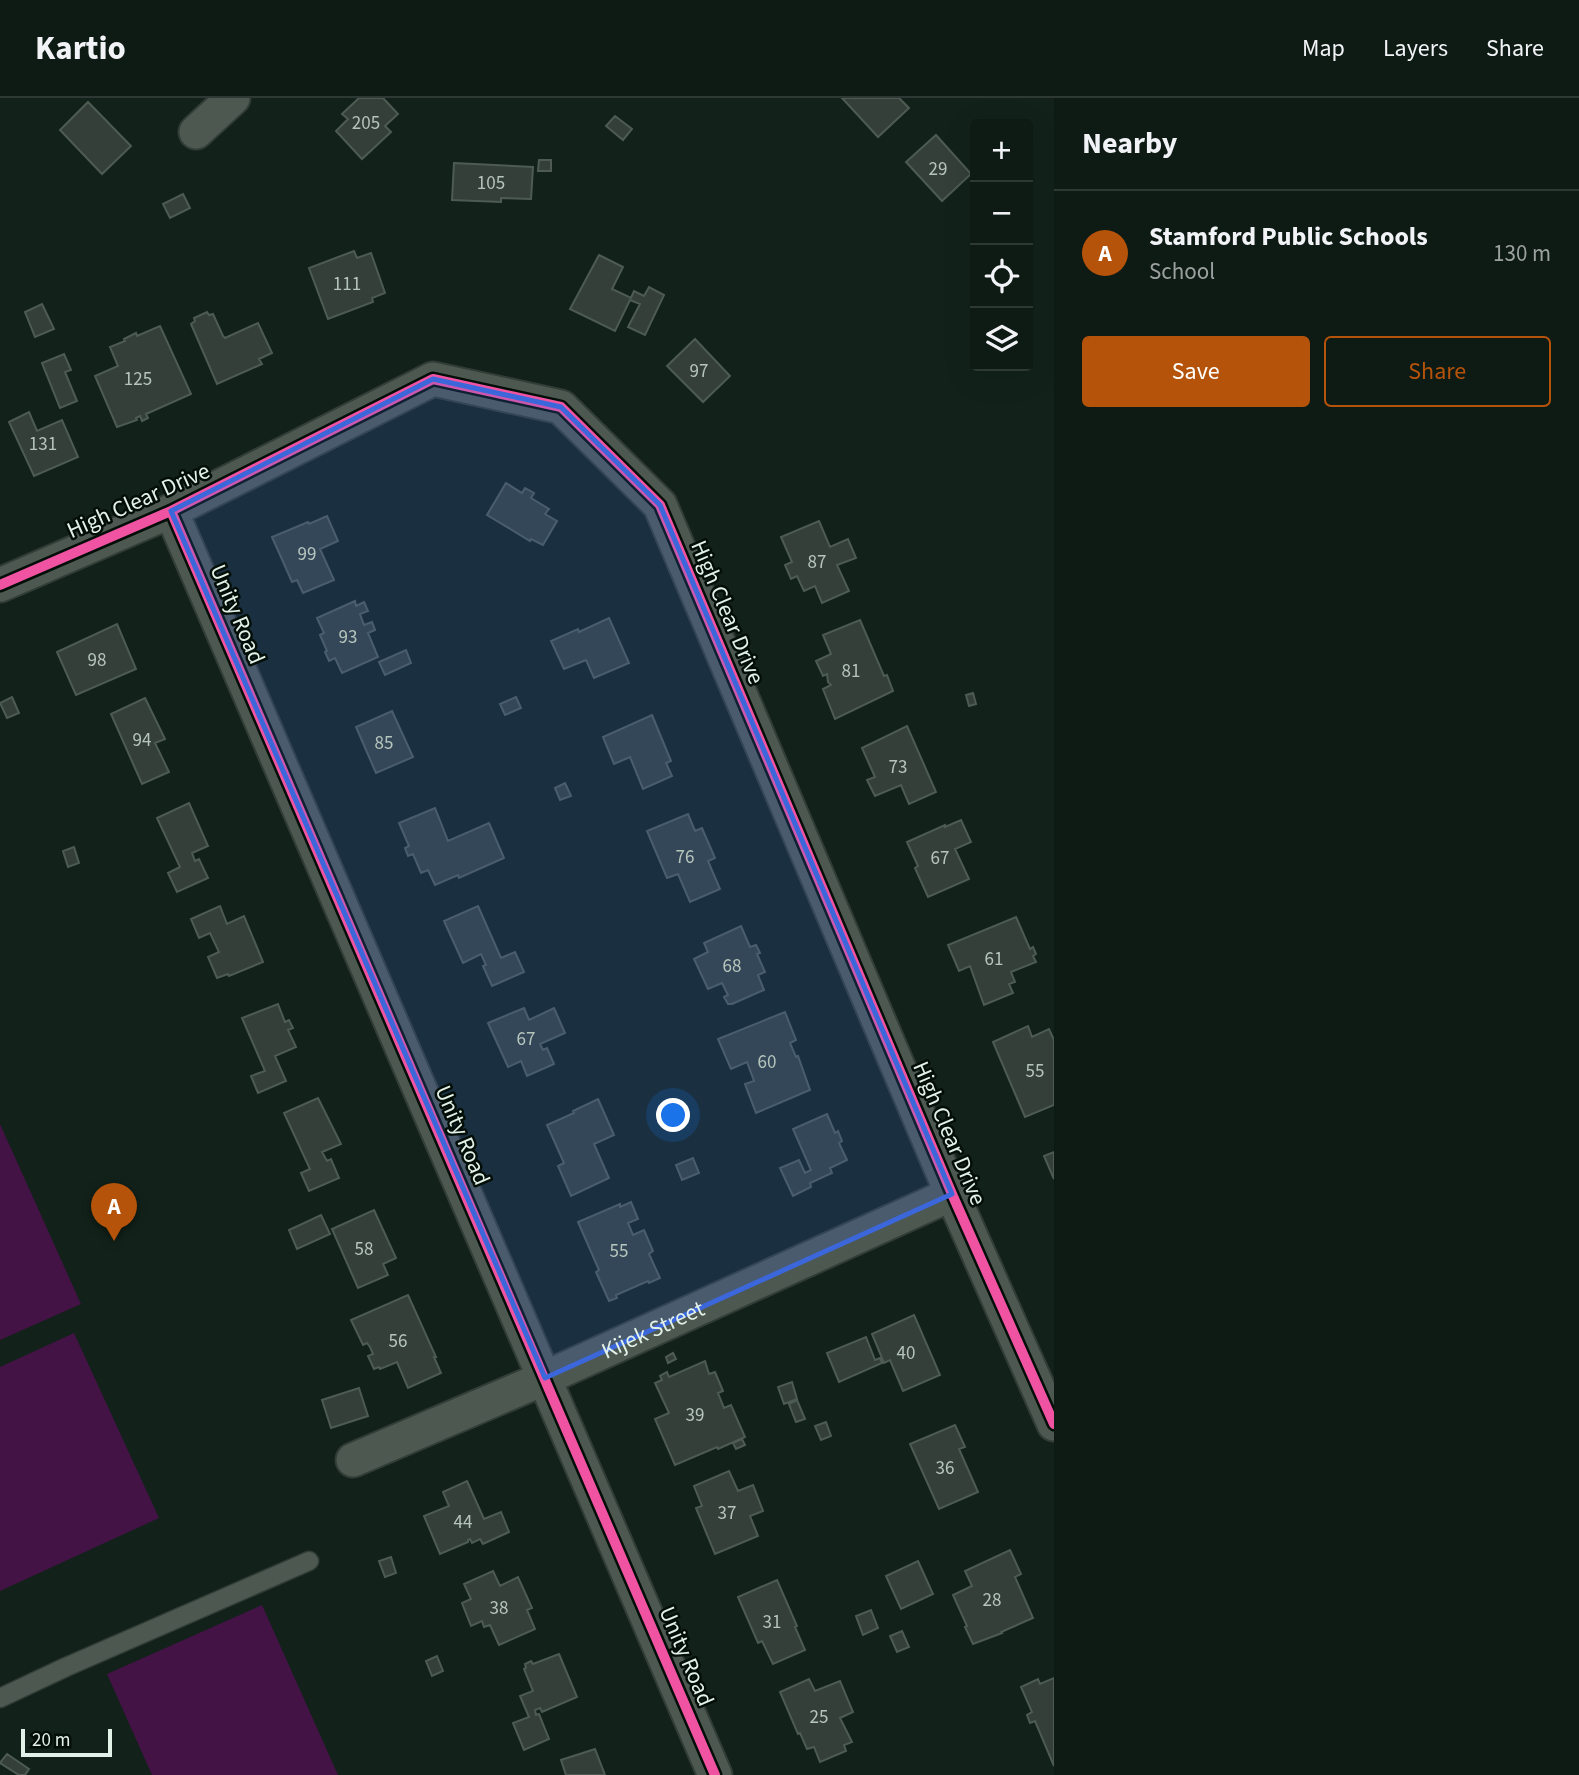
<!DOCTYPE html>
<html lang="en">
<head>
<meta charset="utf-8">
<style>
	:root { --surface:#0e1a14; --page:#1c2722; --text:#f1f3f6; --muted:#9ba1a0; --line:#2e3834; --accent:#b45309 }
	body { margin:0; font-family:"Source Sans 3",sans-serif; background:var(--page); color:var(--text) }
	.controls { position:absolute; right:21px; top:21px; display:grid; overflow:hidden; border-radius:7px; box-shadow:0 7px 28px #0002 }
	.controls button { width:63px; height:63px; display:grid; place-items:center; padding:0; border:0; border-bottom:2px solid var(--line); background:var(--surface); color:var(--text); font:35px sans-serif }
	.scale { position:absolute; left:21px; bottom:18px; width:91px; box-sizing:border-box; padding-left:7px; border:4px solid #e2f2e8; border-top:0; font-size:19px; line-height:24px; white-space:nowrap; color:#e2f2e8; -webkit-text-stroke:5px #040e08; paint-order:stroke }
	.you { position:absolute; left:674px; top:1018px; width:24px; height:24px; margin:-18px; border:5px solid #fff; border-radius:50%; background:#1a73e8; box-shadow:0 0 0 10px #1a73e833 }
	.badge { display:grid; place-items:center; width:46px; height:46px; border-radius:50%; background:var(--accent); color:#fff; font-size:23px; font-weight:700 }
	.pin { position:absolute; translate:-50% -58px; filter:drop-shadow(0 2px 4px #0008) }
	.pin::after { content:''; position:absolute; top:37px; width:24px; height:21px; background:inherit; clip-path:polygon(0 0,100% 0,50% 100%) }
	.list { margin:0; padding:0; list-style:none }
	h2 { display:flex; justify-content:space-between; align-items:center; height:91px; margin:0; padding:0 28px; font-size:30px }
	h2 small { font-size:23px; font-weight:400; color:var(--muted) }
	.list li { display:grid; grid-template-columns:46px 1fr auto; gap:21px; align-items:center; box-sizing:border-box; height:126px; padding:0 28px; border-top:2px solid var(--line) }
	.list b { display:block; font-size:26px; white-space:nowrap }
	.list p { margin:0; font-size:23px; white-space:nowrap; color:var(--muted) }
	.list em { font-size:23px; font-style:normal; color:var(--muted) }
	.actions { display:flex; gap:14px; padding:21px 28px }
	.actions a { flex:1; padding:16px 0; border:2px solid var(--accent); border-radius:7px; text-align:center; font-size:24px; color:var(--accent) }
	.actions .main { background:var(--accent); color:#fff }
	.icon { flex:none; width:38px; height:38px; fill:none; stroke:currentColor; stroke-width:2; stroke-linecap:round; stroke-linejoin:round }
	.map { position:relative; flex:none; width:1054px; height:1677px; overflow:hidden }
	header { display:flex; align-items:center; gap:42px; box-sizing:border-box; height:98px; padding:0 35px; background:var(--surface); border-bottom:2px solid var(--line) }
	header strong { font-size:33px }
	nav { display:flex; gap:38px; margin-inline-start:auto; font-size:24px }
	main { display:flex }
	aside { flex:1; background:var(--surface) }
	.map>svg:first-child { display:block }
</style>
</head>
<body>
<header>
<strong>Kartio</strong>
<nav><a>Map</a><a>Layers</a><a>Share</a></nav>
</header>
<main>
<div class="map">
<svg width="1054" height="1677" viewBox="0 0 1054 1677">
	<rect width="100%" height="100%" fill="#12221a"/>
	<path fill="#421344" d="M0 1026 81 1206 0 1242Z
		M74 1235 159 1420 0 1493V1269Z
		M262 1507 338 1677H152L107 1576Z"/>
	<path fill="#333f38" stroke="#4d5b53" stroke-width="2" d="M359 0H383L398 16 385 28 391 34 362 61 336 33 348 21 342 16Z
		M842 0H899L909 10 878 39Z
		M88 4 131 48 102 76 60 32Z
		M615 18 632 31 623 42 606 28Z
		M936 37 971 76 942 103 906 64Z
		M539 62H551V73H538Z
		M454 65 533 69 531 101 501 100V104L452 102Z
		M183 96 190 110 170 120 163 106Z
		M354 153 357 160 371 155 385 195 372 200 373 204 328 221 309 170Z
		M599 157 623 169 612 191 631 200 634 193 644 198 649 189 664 197 645 237 628 229 640 206 630 202 615 233 570 211Z
		M42 206 54 231 35 239 25 214Z
		M207 214 209 217 213 216 223 238 225 240 258 225 272 255 259 261 262 266 217 286 191 226 195 223 194 220Z
		M160 228 191 296 146 316 148 320 142 323 140 318 136 320 137 322 117 329 95 278 118 268 110 249 125 243 124 241 136 235 137 238Z
		M695 241 730 278 703 304 667 268Z
		M64 256 71 272 65 274 77 303 60 310 42 265Z
		M29 314 37 333 62 322 78 359 34 378 9 324Z
		M506 385 522 395 525 390 534 395 531 400 549 411 545 416 557 423 543 447 531 441 530 443 487 417Z
		M327 418 338 443 320 451 334 482 303 495 297 482 292 484 272 439 308 424 309 426Z
		M819 423 830 449 848 441 856 460 837 467 849 493 822 505 815 488 804 493 797 478 791 481 785 467 792 464 781 439Z
		M355 503 356 508 364 504 368 513 360 516 364 527 372 524 375 532 368 535 378 559 342 575 335 560 329 563 325 554 327 553 320 537 324 535 317 520Z
		M609 520 629 565 594 580 586 562 564 571 551 543 578 531 579 534Z
		M860 522 884 578 887 577 893 593 835 621 823 591 831 587 828 584 827 576 823 578 816 563 831 556 823 537Z
		M117 526 136 571 76 597 57 554Z
		M406 552 411 565 385 577 379 564Z
		M973 595 976 606 969 608 966 597Z
		M12 599 19 615 7 620 0 605Z
		M516 599 521 610 505 617 500 606Z
		M145 600 165 641 155 645 169 674 142 686 111 616Z
		M392 613 413 659 376 675 356 629Z
		M652 617 671 663 666 665 672 678 643 691 630 659 614 666 603 639Z
		M907 628 936 694 909 706 901 687 875 698 867 682 875 679 862 650Z
		M565 685 571 698 560 702 555 690Z
		M189 705 208 748 192 755 195 763 199 761 208 780 177 794 168 775 180 769 157 720Z
		M435 710 448 743 489 725 504 760 459 780 458 777 435 787 428 772 421 775 413 756 408 758 405 750 409 748 399 725Z
		M688 716 695 733 702 730 715 760 708 763 720 791 690 804 678 776 667 780 647 733Z
		M961 722 971 744 955 751 969 781 928 799 915 770 918 768 907 744 945 727V729Z
		M74 749 79 765 68 769 63 753Z
		M220 808 227 826 244 818 263 864 229 878 228 876 217 880 208 859 219 854 210 835 199 840 191 821Z
		M478 808 501 860 515 854 524 874 492 888 483 868 486 867 481 856 463 865 444 823Z
		M1016 819 1030 851 1033 849 1036 856 1033 858 1036 864 1011 874 1015 884 1009 886 1013 895 984 907 970 868 959 873 948 847Z
		M741 828 750 849 756 847 760 855 757 856 765 874 758 877 764 892 732 906H728L724 899 728 897 722 885 708 891 694 861 708 854 704 845Z
		M278 906 285 924 289 922 293 930 288 932 296 949 275 958 286 983 258 995 251 978 265 973 242 920Z
		M524 910 529 922 554 910 565 935 540 946 543 952 547 950 554 966 527 978 521 963 508 969 488 925Z
		M785 914 796 942 790 945 796 959 798 958 810 992 756 1015 745 986 754 983 747 964 731 971 718 941Z
		M1028 928 1032 939 1049 931 1054 942V1007L1025 1019 993 944Z
		M318 1000 341 1046 322 1054 327 1063 331 1061 339 1080 309 1093 301 1075 310 1071 284 1015Z
		M598 1001 614 1037 594 1046 609 1080 571 1098 558 1068 564 1065 547 1027 574 1015 573 1013Z
		M827 1016 835 1035 838 1033 842 1043 839 1045 847 1062 830 1070 832 1075 810 1085 811 1089 793 1098 780 1070 799 1062 805 1075 811 1072 793 1031Z
		M1054 1054V1081L1044 1058Z
		M693 1060 699 1075 682 1082 676 1067Z
		M631 1104 638 1121 628 1125 633 1137 644 1132 653 1153 649 1156 660 1180 649 1185 648 1183 616 1197 617 1200 609 1203 596 1174 599 1172 578 1124 620 1106V1109Z
		M374 1112 396 1160 383 1166 388 1177 358 1190 332 1131Z
		M321 1117 330 1136 297 1151 289 1132Z
		M408 1197 436 1259H434L441 1275 408 1290 397 1264 380 1271 379 1269 374 1271 368 1258 373 1256 370 1249 367 1245 363 1247 351 1222Z
		M914 1217 940 1277 903 1293 890 1262 884 1265 872 1236Z
		M866 1239 875 1262 880 1260 882 1265 839 1284 827 1255Z
		M673 1255 676 1261 668 1265 666 1259Z
		M705 1263 709 1276 715 1274 723 1293 718 1295 724 1310 731 1307 745 1339 718 1351 717 1349 675 1367 655 1321 669 1315 655 1285 662 1282 660 1278 667 1274 669 1279Z
		M792 1284 797 1301 784 1306 778 1289Z
		M359 1290 368 1318 331 1330 322 1302Z
		M797 1302 805 1321 796 1324 789 1306Z
		M826 1324 831 1338 821 1342 815 1328Z
		M955 1327 965 1349 959 1351 978 1394 939 1411 910 1346Z
		M742 1341 745 1347 736 1351 733 1345Z
		M729 1373 738 1393 753 1387 763 1413 750 1418 758 1438 715 1456 696 1410 702 1408 694 1388Z
		M467 1383 484 1421 501 1414 509 1434 483 1446 480 1441 472 1445 470 1441 468 1442V1444L440 1456 424 1418 449 1408 443 1394Z
		M1010 1452 1021 1476 1015 1479 1033 1520 1001 1534 1002 1535 973 1546 965 1529 967 1528 953 1497 972 1488 965 1473Z
		M391 1459 396 1475 385 1479 379 1463Z
		M918 1463 933 1496 901 1511 886 1478Z
		M493 1473 500 1488 518 1479 532 1510 527 1512 535 1531 499 1547 490 1527 484 1529 482 1523 471 1528 462 1505 471 1501 464 1486Z
		M777 1482 797 1528 795 1529 805 1552 773 1566 762 1543 758 1545 738 1499Z
		M871 1512 878 1530 863 1537 856 1518Z
		M902 1533 909 1549 897 1554 890 1538Z
		M559 1556 577 1599 542 1614 540 1610 535 1612 536 1617 539 1616 549 1641 524 1652 513 1625 529 1619 520 1598 533 1593 524 1571 526 1570 525 1566 531 1563 533 1566Z
		M437 1558 443 1573 432 1578 426 1563Z
		M1054 1580V1668L1035 1623 1030 1625 1027 1617 1032 1614 1021 1589 1038 1581 1040 1586Z
		M809 1581 815 1593 840 1583 853 1614 840 1620 852 1644 844 1647 846 1653 820 1664 814 1649 807 1651 800 1635 798 1636 780 1594Z
		M595 1651 605 1677H566L561 1662Z
		M7 1656 29 1671 25 1677H19L0 1665Z"/>
	<g fill="none" stroke-linecap="round" stroke-linejoin="round">
		<defs>
			<path id="lane" d="M0 1600 66 1569 309 1463"/>
			<g id="street">
				<path d="M196 34 233 0"/>
				<path d="M171 413 715 1677"/>
				<path d="M0 487 171 413 433 281 561 309 660 407 952 1096 1054 1326"/>
				<path id="s1" d="M353 1362 545 1280 952 1096"/>
			</g>
		</defs>
		<use href="#lane" stroke="#323d37" stroke-width="21"/>
		<use href="#street" stroke="#323d37" stroke-width="37"/>
		<use href="#lane" stroke="#4d5851" stroke-width="18"/>
		<use href="#street" stroke="#4d5851" stroke-width="33"/>
		<defs>
			<path id="cycleway" d="M171 413 715 1677
				M0 487 171 413 433 281 561 309 660 407 952 1096 1054 1326"/>
		</defs>
		<use href="#cycleway" stroke="#040e08" stroke-width="15"/>
		<use href="#cycleway" stroke="#f153a3" stroke-width="10"/>
	</g>
	<path fill="#3b67da" fill-opacity="0.2" stroke="#3b67da" stroke-width="5" stroke-linejoin="round" d="M433 281 561 309 660 407 952 1096 545 1280 171 413Z"/>
	<g text-anchor="middle" stroke-width="5" stroke-linejoin="round" paint-order="stroke">
		<g font-size="19" fill="#b6c5bc">
			<text x="366" y="31">205</text>
			<text x="938" y="77">29</text>
			<text x="491" y="91">105</text>
			<text x="347" y="192">111</text>
			<text x="699" y="279">97</text>
			<text x="138" y="287">125</text>
			<text x="43" y="352">131</text>
			<text x="307" y="462">99</text>
			<text x="817" y="470">87</text>
			<text x="348" y="545">93</text>
			<text x="97" y="568">98</text>
			<text x="851" y="579">81</text>
			<text x="142" y="648">94</text>
			<text x="384" y="651">85</text>
			<text x="898" y="675">73</text>
			<text x="685" y="765">76</text>
			<text x="940" y="766">67</text>
			<text x="994" y="867">61</text>
			<text x="732" y="874">68</text>
			<text x="526" y="947">67</text>
			<text x="767" y="970">60</text>
			<text x="1035" y="979">55</text>
			<text x="364" y="1157">58</text>
			<text x="619" y="1159">55</text>
			<text x="398" y="1249">56</text>
			<text x="906" y="1261">40</text>
			<text x="695" y="1323">39</text>
			<text x="945" y="1376">36</text>
			<text x="727" y="1421">37</text>
			<text x="463" y="1430">44</text>
			<text x="992" y="1508">28</text>
			<text x="499" y="1516">38</text>
			<text x="772" y="1530">31</text>
			<text x="819" y="1625">25</text>
		</g>
		<g font-size="23" fill="#e2f2e8" stroke="#040e08">
			<text transform="translate(138 402) rotate(-24)" y="8">High Clear Drive</text>
			<text transform="translate(728 514) rotate(67)" y="8">High Clear Drive</text>
			<text transform="translate(238 516) rotate(67)" y="8">Unity Road</text>
			<text transform="translate(950 1035) rotate(67)" y="8">High Clear Drive</text>
			<text transform="translate(463 1037) rotate(67)" y="8">Unity Road</text>
			<text dy="8" stroke="none"><textPath href="#s1" startOffset="327">Kijek Street</textPath></text>
			<text transform="translate(687 1558) rotate(67)" y="8">Unity Road</text>
		</g>
	</g>
</svg>
<div class="controls">
<button>+</button>
<button>−</button>
<button><svg class="icon" aria-label="locate" viewBox="0 0 24 24"><circle cx="12" cy="12" r="6"/><path d="M12 2v4M12 18v4M2 12h4M18 12h4"/></svg></button>
<button><svg class="icon" aria-label="layers" viewBox="0 0 24 24"><path d="M12 4l9 5-9 5-9-5zM3 14l9 5 9-5"/></svg></button>
</div>
<div class="scale">20 m</div>
<div class="you"></div>
<div class="pin badge" style="left:114px;top:1143px">A</div>
</div>
<aside>
<h2>Nearby<small></small></h2>
<ul class="list">
<li><span class="badge">A</span><div><b>Stamford Public Schools</b><p>School</p></div><em>130 m</em></li>
</ul>
<div class="actions"><a class="main">Save</a><a>Share</a></div>
</aside>
</main>
</body>
</html>
